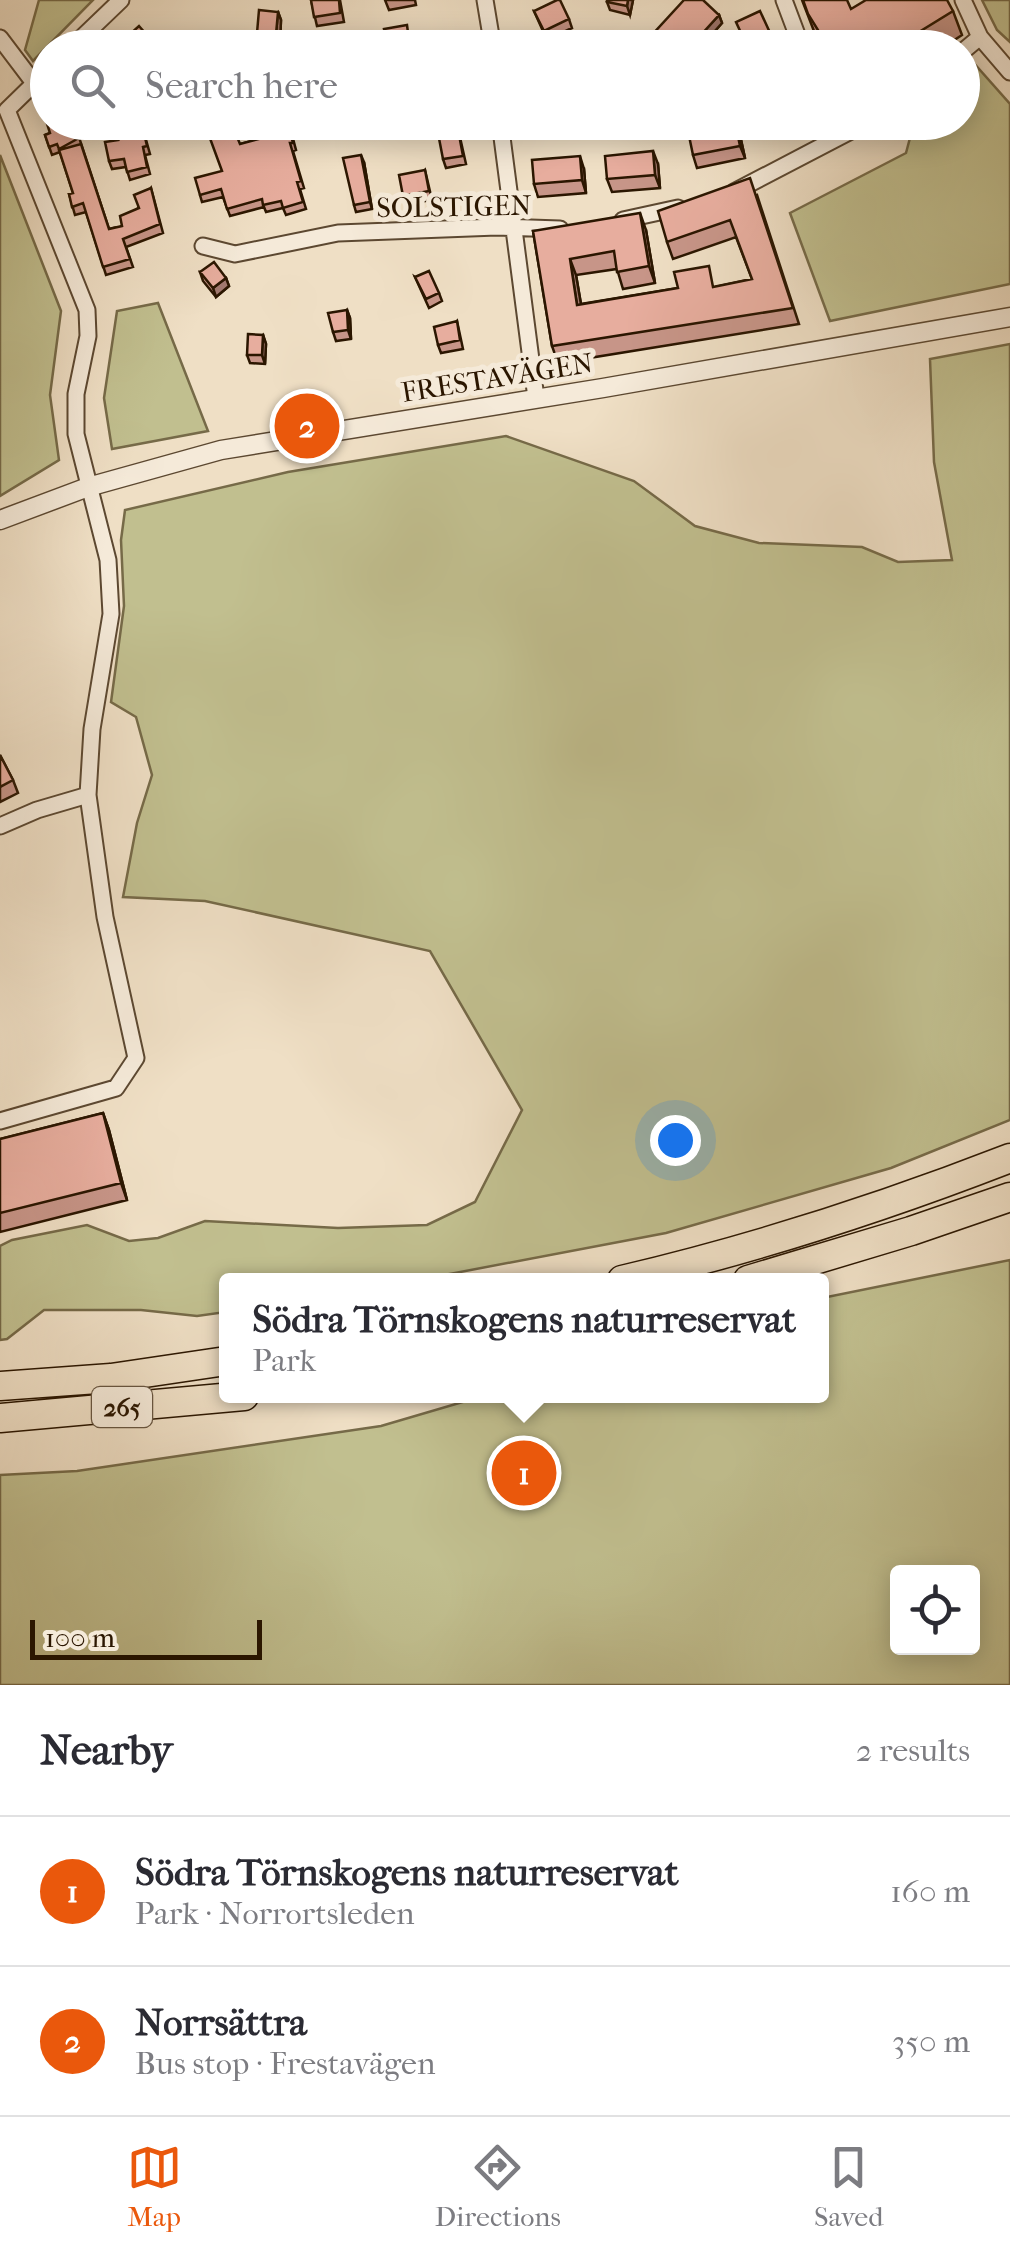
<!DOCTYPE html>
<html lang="en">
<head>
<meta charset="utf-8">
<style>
	:root { --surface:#fff; --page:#f7f7f7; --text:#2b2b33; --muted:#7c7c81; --line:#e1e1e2; --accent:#ea580c }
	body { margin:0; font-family:"IM FELL French Canon",serif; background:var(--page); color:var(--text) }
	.controls { position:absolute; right:30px; bottom:30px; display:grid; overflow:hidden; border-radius:10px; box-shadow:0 5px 25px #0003 }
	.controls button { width:90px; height:90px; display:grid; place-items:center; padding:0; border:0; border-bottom:2px solid var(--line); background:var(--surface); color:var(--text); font:50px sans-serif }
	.scale { position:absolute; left:30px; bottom:25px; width:232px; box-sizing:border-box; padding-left:10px; border:5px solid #2b1600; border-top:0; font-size:28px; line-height:35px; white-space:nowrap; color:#2b1600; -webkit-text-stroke:8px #f5ead9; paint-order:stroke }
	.you { position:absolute; left:675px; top:1140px; width:35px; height:35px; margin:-25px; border:8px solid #fff; border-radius:50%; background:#1a73e8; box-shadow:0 0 0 15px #1a73e833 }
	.badge { display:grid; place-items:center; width:65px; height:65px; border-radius:50%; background:var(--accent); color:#fff; font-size:32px; font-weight:700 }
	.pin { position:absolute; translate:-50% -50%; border:5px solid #fff; box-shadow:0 2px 10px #0006 }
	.popup { position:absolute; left:219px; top:1273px; width:610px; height:130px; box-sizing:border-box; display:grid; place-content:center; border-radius:10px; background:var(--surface); filter:drop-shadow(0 2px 8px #0005); font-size:32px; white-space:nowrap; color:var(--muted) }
	.popup b { font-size:38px; color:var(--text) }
	.popup::after { content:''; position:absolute; left:50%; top:100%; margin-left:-20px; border:20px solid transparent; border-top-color:var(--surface) }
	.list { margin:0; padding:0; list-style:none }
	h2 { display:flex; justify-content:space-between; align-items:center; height:130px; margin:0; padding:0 40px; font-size:42px }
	h2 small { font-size:32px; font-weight:400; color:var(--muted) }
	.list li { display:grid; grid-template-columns:65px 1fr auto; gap:30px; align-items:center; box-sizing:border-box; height:150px; padding:0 40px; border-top:2px solid var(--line) }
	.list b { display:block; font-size:38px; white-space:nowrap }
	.list p { margin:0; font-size:32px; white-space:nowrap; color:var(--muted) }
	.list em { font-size:32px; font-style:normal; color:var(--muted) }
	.icon { flex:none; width:55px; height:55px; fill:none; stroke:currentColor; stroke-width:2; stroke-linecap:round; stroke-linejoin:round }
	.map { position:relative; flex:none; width:1010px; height:1685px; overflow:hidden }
	.search { position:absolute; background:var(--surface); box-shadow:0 5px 25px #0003; left:30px; right:30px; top:30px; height:110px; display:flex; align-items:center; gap:25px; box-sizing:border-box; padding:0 35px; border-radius:55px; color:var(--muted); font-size:38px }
	.sheet { height:430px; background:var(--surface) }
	nav { display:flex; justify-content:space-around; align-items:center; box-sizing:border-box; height:140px; border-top:2px solid var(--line); background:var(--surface); font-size:28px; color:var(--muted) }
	nav a { display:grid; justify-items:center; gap:5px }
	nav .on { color:var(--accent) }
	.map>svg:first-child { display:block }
</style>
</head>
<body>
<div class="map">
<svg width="1010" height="1685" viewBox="0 0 1010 1685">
	<rect width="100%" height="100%" fill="#efdfc5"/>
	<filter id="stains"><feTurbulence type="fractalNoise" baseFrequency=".002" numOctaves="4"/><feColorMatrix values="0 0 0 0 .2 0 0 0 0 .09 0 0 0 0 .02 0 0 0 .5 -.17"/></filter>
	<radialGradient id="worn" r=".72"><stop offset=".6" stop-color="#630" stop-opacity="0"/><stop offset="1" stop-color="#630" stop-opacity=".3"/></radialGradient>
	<path fill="#c1bf8f" stroke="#766a48" stroke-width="2.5" fill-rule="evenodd" d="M39 0H93L33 61 25 50Z
		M982 0H1010V42L997 30Z
		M972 61 1010 104V284L830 321 790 213 906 153 914 123 962 122 963 70Z
		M0 155 61 311 50 395 59 460 0 496Z
		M158 303 208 431 112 449 104 398 117 311Z
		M1010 344V1120L891 1168 666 1233 418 1280H226V1312L197 1316 141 1310H44L7 1339 0 1340V1246L12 1240 87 1225 129 1241 158 1238 205 1221 338 1228 427 1225 475 1202 522 1110 430 951 205 901 123 897 137 823 152 775 136 717 111 702 124 606 121 540 125 510 288 472 506 436 634 481 695 526 759 543 862 547 898 562 952 560 934 462 930 359Z
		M1010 1260V1685H0V1475L77 1471 381 1426 483 1396H822V1298ZM972 1572V1648H898V1572Z"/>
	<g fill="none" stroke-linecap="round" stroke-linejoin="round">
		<defs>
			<path id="minor" d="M485 0 493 48
				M784 0 802 48
				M963 0 980 37 1010 72
				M0 38 34 83
				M71 48 121 0
				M962 52 980 37
				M500 122 536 398
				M734 192 868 122
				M623 220 678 208
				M203 246 235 254 338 233 497 227 560 229
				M0 826 37 810 88 795
				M0 1121 116 1088 136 1058 105 917 88 795 92 729 111 614 108 560 76 434V394L88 336 87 310 7 110 48 70"/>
			<path id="tertiary" d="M0 520 88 487 221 450 603 388 1010 317"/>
			<path id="motorway" d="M622 1280C754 1249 884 1207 1010 1158
				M748 1280 911 1231 1010 1197
				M0 1386 111 1378 226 1361
				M0 1418 244 1396"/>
		</defs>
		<use href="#minor" stroke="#5c4831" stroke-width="19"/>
		<use href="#tertiary" stroke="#5c4831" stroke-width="21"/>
		<use href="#motorway" stroke="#2b1600" stroke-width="31"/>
		<use href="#minor" stroke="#f5ead9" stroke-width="15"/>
		<use href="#tertiary" stroke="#f5ead9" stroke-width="18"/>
		<use href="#motorway" stroke="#efdfc5" stroke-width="28"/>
	</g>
	<path fill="#c79588" stroke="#2b1600" stroke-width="2.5" d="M311 0H340L344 22 317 26Z
		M385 0H415L416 5 389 10Z
		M633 0 630 15 610 10 607 2Z
		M802 0 851 9 953 11 962 35 942 48H822L817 39Z
		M534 11 569 19 572 28 547 40Z
		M278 12 281 20 280 43 260 42 257 33Z
		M719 15 722 23 700 48H657L654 45 651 36Z
		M74 122 109 229 122 226 138 208 151 188 163 233 126 247 133 267 106 275 86 212 75 215 69 194 73 193 60 152 52 155 45 135Z
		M107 122H124L111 130Z
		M273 122H293L295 129 291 131 296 150 293 151 304 188 300 189 306 209 286 215 283 208 266 212 264 207 230 216 223 197 202 202 200 195 222 171 240 144 270 136Z
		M332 122H353L355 133 336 137Z
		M736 122 740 135 745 158 697 168 693 155Z
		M777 122H807L809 126 785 138Z
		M457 124 466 164 446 168 443 159Z
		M143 129 150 154 145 155 150 174 130 180 126 167 112 169 109 161 118 140Z
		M364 162 372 209 356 212 354 205Z
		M658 164 660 188 612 192 607 179Z
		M584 169 586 193 538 197 534 184Z
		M425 170 432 200 406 204 403 196Z
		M757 195 799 324 558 363 552 346 533 231 646 230 655 283 623 289 617 269 576 275 581 304 678 288 715 287 752 279 736 237 673 259 667 242Z
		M200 272 226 278 229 286 216 297 203 281Z
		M415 277 439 293 442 301 429 308Z
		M347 310 350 318 351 339 336 341 333 332Z
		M457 321 463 349 441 353 438 345Z
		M263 335 266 344 265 364 250 363 247 355Z
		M0 755 13 780 18 793 0 802Z
		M103 1113 109 1130 127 1200 0 1232V1139Z"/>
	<path fill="#a2796f" stroke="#2b1600" stroke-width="2.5" d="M628 0H633L630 15 627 6Z
		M278 12 281 20 280 43 276 34Z
		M719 15 722 23 700 48H689Z
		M151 40 154 48H142Z
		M735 122 740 135 745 158 740 146Z
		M653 151 658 164 660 188 655 175Z
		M361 155 364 162 372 209 370 202Z
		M580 156 584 169 586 193 582 180Z
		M640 213 646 230 655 283 649 266Z
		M570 259 576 275 584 322 577 305Z
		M226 278 229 286 216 297 213 288Z
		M347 310 350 318 351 339 348 330Z
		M263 335 266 344 265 364 262 355Z
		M103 1113 109 1130 127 1200 121 1183Z"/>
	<path fill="#e7ad9e" stroke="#2b1600" stroke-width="2.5" d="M311 0H339L340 13 314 17Z
		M557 0H560L569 19 544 31 534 11Z
		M607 0H628L627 6 607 2Z
		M684 0H703L719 15 689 48H664L651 36Z
		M803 0H847L851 9 866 0H947L953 11 893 48H829L808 14Z
		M259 10 278 12 276 34 257 33Z
		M760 11 777 48H748L736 22Z
		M407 25 410 48H388L384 29Z
		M139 26 151 40 142 48 107 47 124 32 128 36Z
		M336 38 338 48H319L318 41Z
		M48 85V102L43 86Z
		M48 102V122H74L79 138 59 149 57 144 49 147 45 135 50 133 41 105Z
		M204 122H231L240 144 270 136 267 126 273 125V122H290L288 123 293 143H290L301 181 297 182 303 202 283 208 281 201 263 205 262 199 227 209 221 189 200 195 195 178 222 171Z
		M332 122H352V125L333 128Z
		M735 122 740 146 693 155 688 131Z
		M457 124 463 156 443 159 437 128Z
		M143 129 147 146 143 147 147 167 127 172 124 159 109 161 105 142 118 140 116 136Z
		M81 144 109 229 122 226 120 216 139 208 134 195 151 188 160 224 123 239 130 259 103 267 83 203 72 207 69 194 73 193 59 150Z
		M653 151 655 175 607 179 605 156Z
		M361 155 370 202 354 205 343 158Z
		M580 156 582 180 534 184 532 160Z
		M425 170 429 191 403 196 399 175Z
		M750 178 793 308 552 346 533 231 640 213 649 266 617 272 614 251 570 259 577 305 678 288 674 272 709 266 713 287 752 279 730 220 667 242 658 211Z
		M214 262 226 278 213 288 200 272Z
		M429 271 439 293 426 299 415 277Z
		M347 310 348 330 333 332 328 313Z
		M457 321 460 340 438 345 434 327Z
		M248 334 263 335 262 355H247Z
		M0 755 13 780 0 787Z
		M103 1113 121 1183 0 1213V1139Z"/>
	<g text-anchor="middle" stroke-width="10" stroke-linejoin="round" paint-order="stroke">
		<rect fill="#f5ead9" stroke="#685641" stroke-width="2.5" x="92" y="1387" width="60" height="40" rx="8"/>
		<g font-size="25" font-weight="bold" fill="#2b1600">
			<text x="122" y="1416">265</text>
		</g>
		<g font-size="28" fill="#2b1600" stroke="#f5ead9">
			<text transform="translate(454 206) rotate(-1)" y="10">SOLSTIGEN</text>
			<text transform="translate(497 377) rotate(-9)" y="10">FRESTAVÄGEN</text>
		</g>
	</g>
	<rect width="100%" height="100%" filter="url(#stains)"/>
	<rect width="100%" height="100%" fill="url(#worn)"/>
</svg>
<div class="controls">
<button><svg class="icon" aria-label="locate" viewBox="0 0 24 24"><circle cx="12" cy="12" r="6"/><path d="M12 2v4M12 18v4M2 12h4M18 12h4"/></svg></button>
</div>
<div class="scale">100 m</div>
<div class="you"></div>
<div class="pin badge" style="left:524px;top:1473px">1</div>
<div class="popup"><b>Södra Törnskogens naturreservat</b>Park</div>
<div class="pin badge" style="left:307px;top:426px">2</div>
<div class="search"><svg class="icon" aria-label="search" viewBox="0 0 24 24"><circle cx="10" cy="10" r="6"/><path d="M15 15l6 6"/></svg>Search here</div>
</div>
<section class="sheet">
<h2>Nearby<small>2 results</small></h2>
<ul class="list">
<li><span class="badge">1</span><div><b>Södra Törnskogens naturreservat</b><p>Park · Norrortsleden</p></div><em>160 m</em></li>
<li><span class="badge">2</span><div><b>Norrsättra</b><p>Bus stop · Frestavägen</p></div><em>350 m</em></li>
</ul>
</section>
<nav>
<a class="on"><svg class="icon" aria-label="map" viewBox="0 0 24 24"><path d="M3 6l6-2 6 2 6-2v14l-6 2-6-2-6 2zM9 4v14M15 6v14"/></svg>Map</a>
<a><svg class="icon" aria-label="directions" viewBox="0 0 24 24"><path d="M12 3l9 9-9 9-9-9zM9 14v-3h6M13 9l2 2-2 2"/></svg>Directions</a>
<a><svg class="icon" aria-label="saved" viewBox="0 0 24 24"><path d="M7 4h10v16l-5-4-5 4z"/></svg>Saved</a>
</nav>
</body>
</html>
